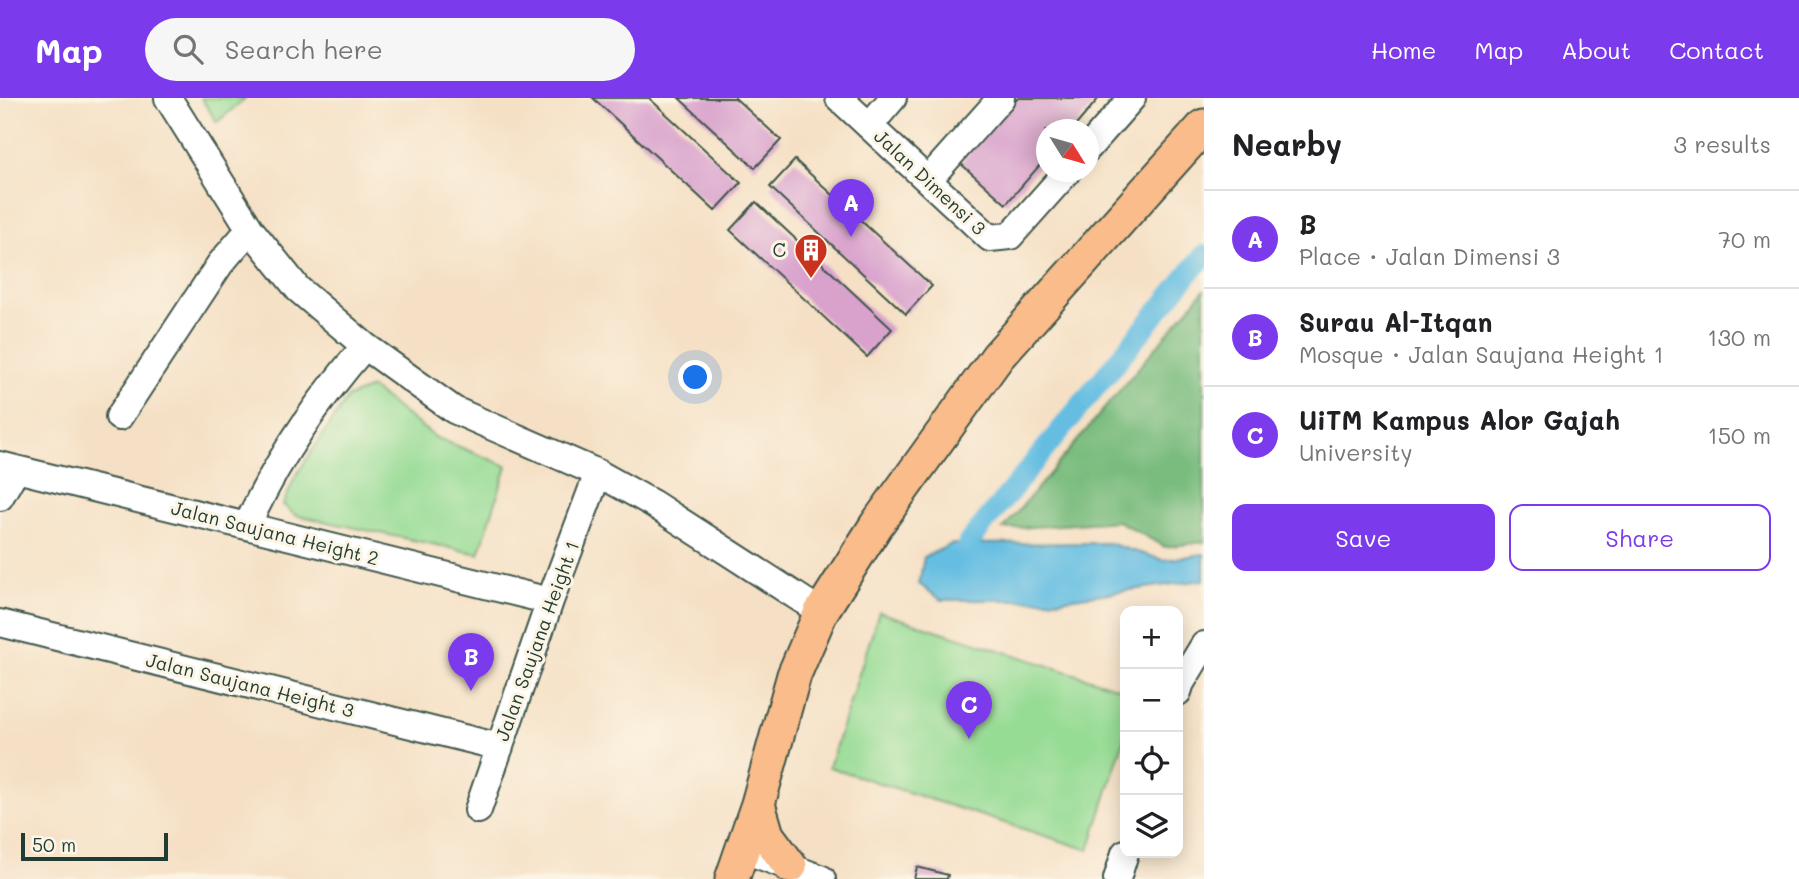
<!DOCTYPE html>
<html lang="en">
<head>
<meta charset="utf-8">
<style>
	:root { --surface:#fff; --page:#f6f6f6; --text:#202124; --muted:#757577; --line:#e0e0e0; --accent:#7c3aed }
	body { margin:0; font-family:Mali,sans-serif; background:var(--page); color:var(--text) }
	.controls { position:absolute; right:21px; bottom:21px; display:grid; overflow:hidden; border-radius:14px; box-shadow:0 4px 18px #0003 }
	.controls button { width:63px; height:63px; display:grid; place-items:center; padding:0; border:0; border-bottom:2px solid var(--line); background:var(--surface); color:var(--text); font:35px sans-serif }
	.compass { position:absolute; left:1036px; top:21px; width:63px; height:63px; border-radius:50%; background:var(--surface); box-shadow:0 4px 18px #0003; rotate:127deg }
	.scale { position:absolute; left:21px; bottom:18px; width:147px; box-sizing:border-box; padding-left:7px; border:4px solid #1f3d34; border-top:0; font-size:19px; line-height:24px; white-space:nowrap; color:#1f3d34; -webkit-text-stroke:5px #fcf5e5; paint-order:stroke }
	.you { position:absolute; left:696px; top:280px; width:24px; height:24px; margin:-18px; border:5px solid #fff; border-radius:50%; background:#1a73e8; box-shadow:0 0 0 10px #1a73e833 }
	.badge { display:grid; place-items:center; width:46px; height:46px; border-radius:50%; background:var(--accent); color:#fff; font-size:23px; font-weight:700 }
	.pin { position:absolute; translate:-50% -58px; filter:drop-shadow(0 2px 4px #0008) }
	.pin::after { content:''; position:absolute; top:37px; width:24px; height:21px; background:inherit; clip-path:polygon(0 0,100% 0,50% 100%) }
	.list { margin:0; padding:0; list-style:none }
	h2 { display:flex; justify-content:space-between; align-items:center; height:91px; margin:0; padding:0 28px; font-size:30px }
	h2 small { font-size:23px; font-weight:400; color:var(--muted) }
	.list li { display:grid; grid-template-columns:46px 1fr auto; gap:21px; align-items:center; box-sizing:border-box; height:98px; padding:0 28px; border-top:2px solid var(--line) }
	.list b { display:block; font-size:26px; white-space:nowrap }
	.list p { margin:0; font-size:23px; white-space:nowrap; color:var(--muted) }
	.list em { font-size:23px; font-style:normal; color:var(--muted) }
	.actions { display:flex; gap:14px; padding:21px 28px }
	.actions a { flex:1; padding:16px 0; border:2px solid var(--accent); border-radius:14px; text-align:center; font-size:24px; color:var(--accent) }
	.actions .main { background:var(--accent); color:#fff }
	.icon { flex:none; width:38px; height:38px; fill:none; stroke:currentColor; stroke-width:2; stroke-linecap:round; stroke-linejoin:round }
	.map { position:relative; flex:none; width:1204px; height:781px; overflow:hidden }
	header { display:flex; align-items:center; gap:42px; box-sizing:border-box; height:98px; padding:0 35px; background:var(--accent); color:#fff }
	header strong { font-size:33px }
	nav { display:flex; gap:38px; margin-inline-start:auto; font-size:24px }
	.search { width:490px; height:63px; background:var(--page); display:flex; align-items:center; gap:18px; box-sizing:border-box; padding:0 24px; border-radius:38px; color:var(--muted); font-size:26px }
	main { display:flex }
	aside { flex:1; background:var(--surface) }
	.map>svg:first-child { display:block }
</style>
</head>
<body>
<header>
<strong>Map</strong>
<div class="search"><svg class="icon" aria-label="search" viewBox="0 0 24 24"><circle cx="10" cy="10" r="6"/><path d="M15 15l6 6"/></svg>Search here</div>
<nav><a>Home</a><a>Map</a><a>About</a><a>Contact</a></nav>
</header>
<main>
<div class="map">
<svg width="1204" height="781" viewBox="0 0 1204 781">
	<rect width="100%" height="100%" fill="#fcf5e5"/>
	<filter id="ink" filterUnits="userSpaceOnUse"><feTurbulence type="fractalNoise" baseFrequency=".0143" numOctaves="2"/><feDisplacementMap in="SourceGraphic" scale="14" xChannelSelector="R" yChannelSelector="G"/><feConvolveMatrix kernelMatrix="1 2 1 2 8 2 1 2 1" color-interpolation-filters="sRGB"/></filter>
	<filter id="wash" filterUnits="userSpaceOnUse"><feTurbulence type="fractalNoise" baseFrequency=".00686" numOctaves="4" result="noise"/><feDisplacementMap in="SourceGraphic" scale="28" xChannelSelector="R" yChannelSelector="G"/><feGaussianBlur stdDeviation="1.57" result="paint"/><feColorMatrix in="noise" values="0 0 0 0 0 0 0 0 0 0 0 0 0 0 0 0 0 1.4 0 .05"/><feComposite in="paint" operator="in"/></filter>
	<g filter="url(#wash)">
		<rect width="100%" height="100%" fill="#f5e0c5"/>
		<path fill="#97dc95" stroke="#5b8c64" stroke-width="2" d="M201 0H246L217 24Z
			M371 290 435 339 507 368 479 456 295 417 283 407 295 379 348 299Z
			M879 514 1125 592V638L1089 752 829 669Z"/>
		<path fill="#79bc7e" stroke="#4c7c59" stroke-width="2" d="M1204 192V444L1165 449 1118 423 1003 431Z"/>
		<path fill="#65bee2" stroke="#427e8b" stroke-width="2" d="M1108 445 1163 462 1204 456V482L1059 502H941L919 486 924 459 952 446Z"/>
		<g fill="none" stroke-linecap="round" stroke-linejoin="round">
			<path stroke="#65bee2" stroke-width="21" d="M968 445 1204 157"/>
		</g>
		<g id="blocks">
			<path fill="#d9a2cd" d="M593 0H649L741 85 715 113Z
				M679 0H735L781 42 755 70Z
				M1018 0H1099L1072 32H1046V60L1006 106 960 65Z
				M795 62 932 188 906 216 770 89Z
				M756 104 892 231 867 259 730 132Z
				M917 769 948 777 947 781H914Z"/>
		</g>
	</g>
	<g filter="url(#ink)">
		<use href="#blocks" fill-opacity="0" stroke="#3f554a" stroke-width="2"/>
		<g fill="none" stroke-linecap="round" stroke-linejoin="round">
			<defs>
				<path id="minor" d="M168 0 250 131 298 191 365 248 454 312 598 375 652 405 821 514
					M839 0 990 140 1010 138 1067 74
					M869 28 893 0
					M1088 50 1132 0
					M928 82 1001 0
					M119 319 220 166 250 131
					M0 367 550 503
					M0 399 16 371
					M247 428C276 363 318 302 365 248
					M0 525 500 649
					M1178 594 1181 585 1204 547
					M478 712 550 503 598 375
					M742 751 822 781
					M1117 781 1125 755"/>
				<path id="major" d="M758 706 767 737 790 768
					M732 781 758 706 794 577 821 514 877 426 998 258 1204 28"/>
			</defs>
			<use href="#minor" stroke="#3f554a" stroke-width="30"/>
			<use href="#major" stroke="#3f554a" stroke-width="37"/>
			<use href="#minor" stroke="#fff" stroke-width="26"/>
			<use href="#major" stroke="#f9bc8a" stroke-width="33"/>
		</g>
	</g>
	<defs>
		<symbol id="building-pin" viewBox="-11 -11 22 30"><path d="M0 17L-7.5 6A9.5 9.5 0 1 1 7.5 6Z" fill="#c8321e" stroke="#fcf5e5"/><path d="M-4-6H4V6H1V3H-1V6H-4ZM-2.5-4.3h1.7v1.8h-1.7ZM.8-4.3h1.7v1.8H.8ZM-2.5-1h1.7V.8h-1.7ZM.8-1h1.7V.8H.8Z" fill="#fff"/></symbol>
	</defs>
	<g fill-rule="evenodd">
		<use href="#building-pin" x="792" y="133" width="38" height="52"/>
	</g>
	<g text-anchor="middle" stroke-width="6" stroke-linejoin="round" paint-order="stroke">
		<g font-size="19" fill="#1f3d34" stroke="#fcf5e5">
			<text transform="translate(930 84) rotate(43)" y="7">Jalan Dimensi 3</text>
			<text transform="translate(275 435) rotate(14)" y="7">Jalan Saujana Height 2</text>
			<text transform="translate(537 543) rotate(-70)" y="7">Jalan Saujana Height 1</text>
			<text transform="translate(250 587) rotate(14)" y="7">Jalan Saujana Height 3</text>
		</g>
		<g font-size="19" fill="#1f3d34" stroke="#fcf5e5" text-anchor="end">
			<text x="786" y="159">C</text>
		</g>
	</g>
</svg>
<div class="controls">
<button>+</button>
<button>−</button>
<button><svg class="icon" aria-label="locate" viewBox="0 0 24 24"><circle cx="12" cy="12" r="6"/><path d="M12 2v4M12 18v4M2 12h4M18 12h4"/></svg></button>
<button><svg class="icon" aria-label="layers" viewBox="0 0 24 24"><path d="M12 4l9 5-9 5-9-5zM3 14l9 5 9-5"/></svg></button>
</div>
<svg class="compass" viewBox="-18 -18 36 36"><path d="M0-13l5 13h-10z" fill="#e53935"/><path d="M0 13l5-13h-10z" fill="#757577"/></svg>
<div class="scale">50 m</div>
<div class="you"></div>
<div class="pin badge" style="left:851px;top:139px">A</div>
<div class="pin badge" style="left:471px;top:593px">B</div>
<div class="pin badge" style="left:969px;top:641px">C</div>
</div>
<aside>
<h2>Nearby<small>3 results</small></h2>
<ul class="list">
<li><span class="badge">A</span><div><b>B</b><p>Place · Jalan Dimensi 3</p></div><em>70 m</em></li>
<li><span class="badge">B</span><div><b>Surau Al-Itqan</b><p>Mosque · Jalan Saujana Height 1</p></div><em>130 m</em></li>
<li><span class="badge">C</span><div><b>UiTM Kampus Alor Gajah</b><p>University</p></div><em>150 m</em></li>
</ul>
<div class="actions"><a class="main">Save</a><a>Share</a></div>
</aside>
</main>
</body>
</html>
